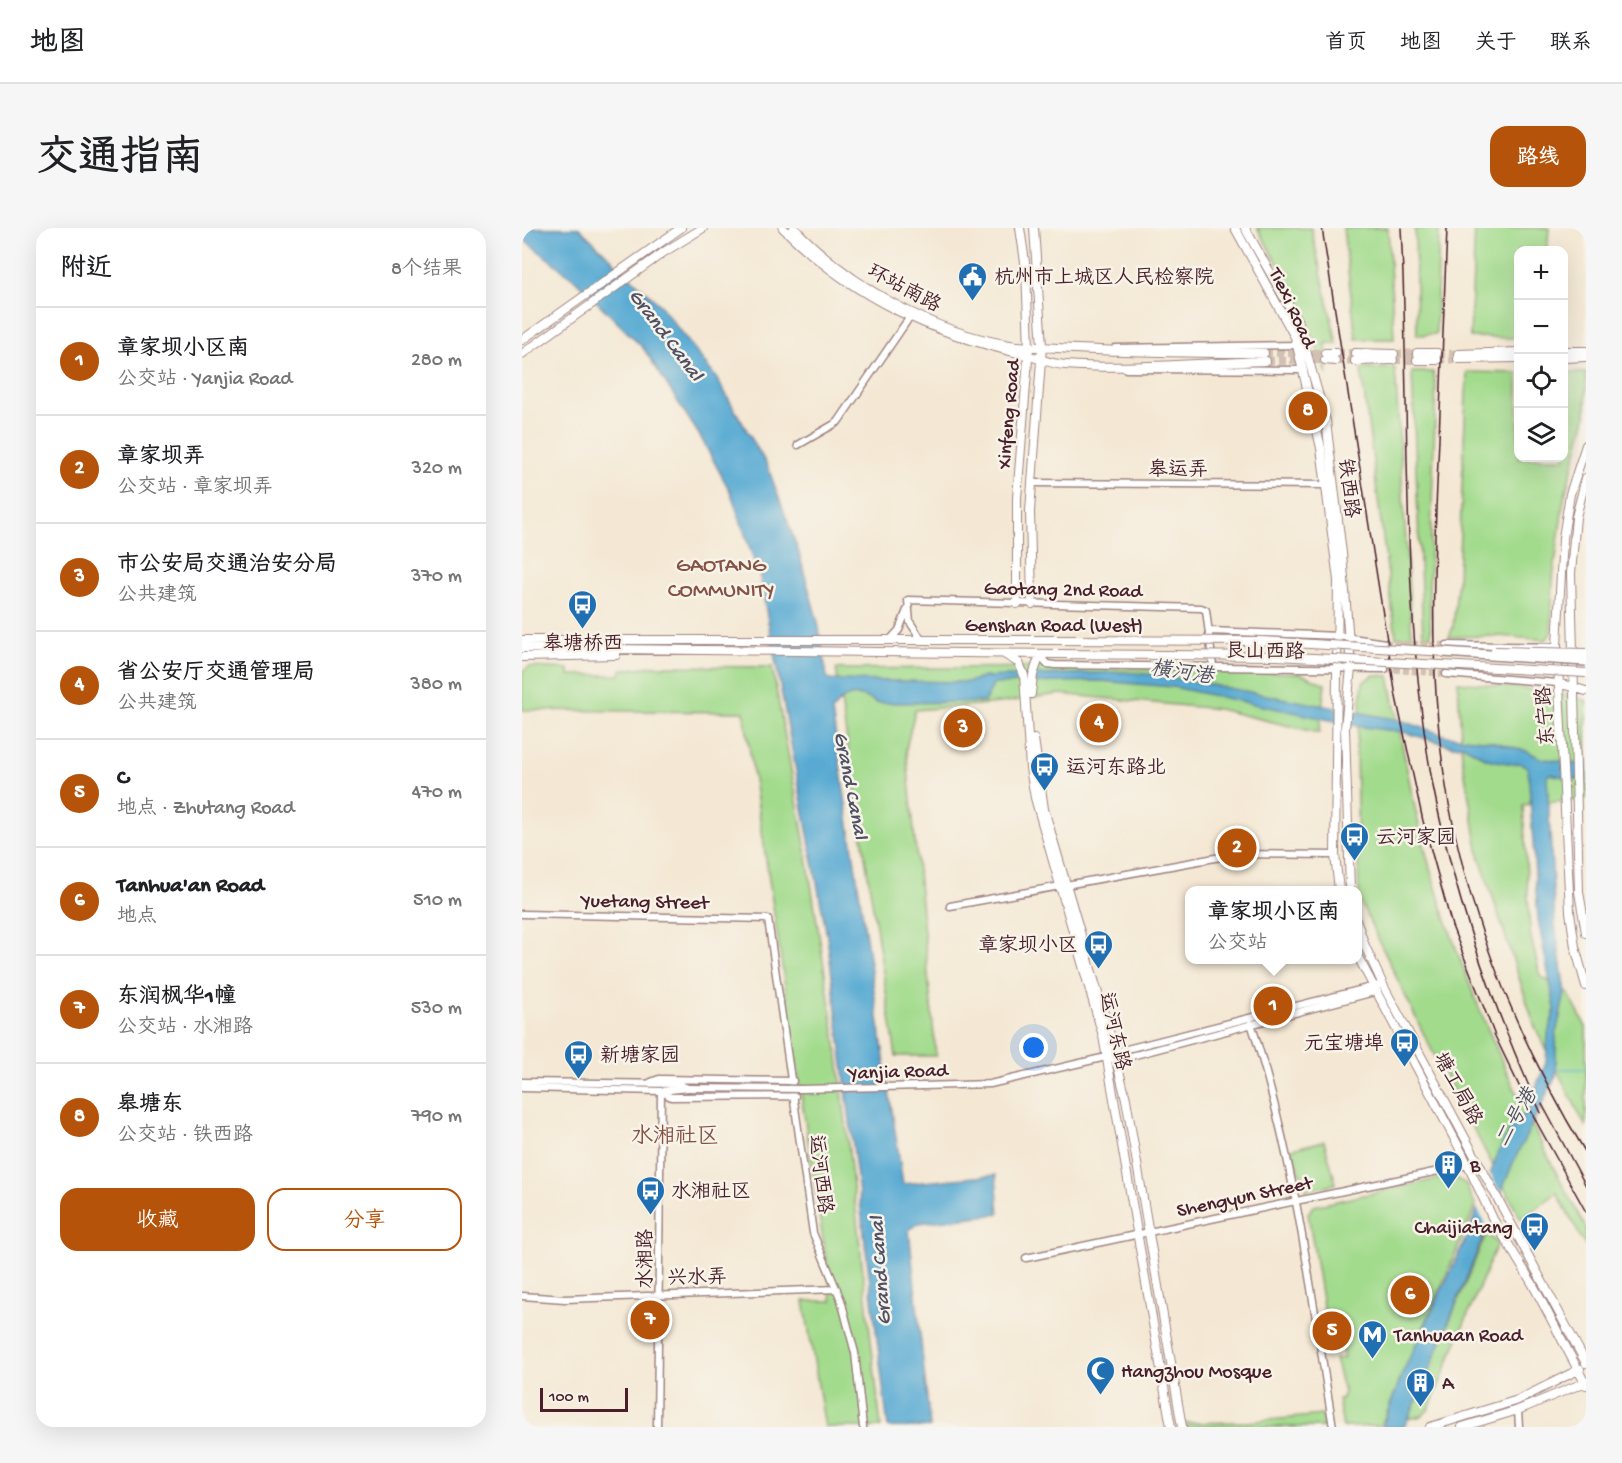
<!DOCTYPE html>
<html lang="zh">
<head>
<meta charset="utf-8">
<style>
	:root { --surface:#fff; --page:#f6f6f6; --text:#202124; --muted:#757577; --line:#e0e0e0; --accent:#b45309 }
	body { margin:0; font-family:"Gochi Hand","LXGW WenKai TC",sans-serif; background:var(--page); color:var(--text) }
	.controls { position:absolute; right:18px; top:18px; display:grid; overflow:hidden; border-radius:12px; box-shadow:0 6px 24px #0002 }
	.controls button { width:54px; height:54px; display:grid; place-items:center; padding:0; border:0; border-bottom:2px solid var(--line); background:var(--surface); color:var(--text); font:30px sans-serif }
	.scale { position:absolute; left:18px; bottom:15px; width:88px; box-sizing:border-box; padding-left:6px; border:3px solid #4a1f2b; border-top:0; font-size:16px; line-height:21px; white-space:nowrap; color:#4a1f2b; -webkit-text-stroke:4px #f7f3e8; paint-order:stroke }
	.you { position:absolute; left:512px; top:820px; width:21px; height:21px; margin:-15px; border:4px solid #fff; border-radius:50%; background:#1a73e8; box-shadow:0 0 0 9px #1a73e833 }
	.badge { display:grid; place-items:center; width:39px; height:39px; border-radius:50%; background:var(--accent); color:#fff; font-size:20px; font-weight:700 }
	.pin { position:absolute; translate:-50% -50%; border:3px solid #fff; box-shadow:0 2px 6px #0006 }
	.popup { position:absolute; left:663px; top:658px; width:177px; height:78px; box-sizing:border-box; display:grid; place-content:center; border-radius:12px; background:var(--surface); filter:drop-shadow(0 2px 4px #0005); font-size:20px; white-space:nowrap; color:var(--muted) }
	.popup b { font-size:22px; color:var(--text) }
	.popup::after { content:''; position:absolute; left:50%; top:100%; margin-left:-12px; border:12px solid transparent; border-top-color:var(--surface) }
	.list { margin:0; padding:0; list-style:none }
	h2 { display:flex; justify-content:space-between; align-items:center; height:78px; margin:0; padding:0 24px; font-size:26px }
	h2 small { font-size:20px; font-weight:400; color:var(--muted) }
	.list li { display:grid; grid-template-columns:39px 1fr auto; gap:18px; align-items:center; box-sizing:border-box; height:108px; padding:0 24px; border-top:2px solid var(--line) }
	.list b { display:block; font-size:22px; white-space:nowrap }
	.list p { margin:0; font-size:20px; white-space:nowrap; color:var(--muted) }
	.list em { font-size:20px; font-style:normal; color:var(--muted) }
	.actions { display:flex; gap:12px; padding:18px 24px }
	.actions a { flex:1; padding:14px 0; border:2px solid var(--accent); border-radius:18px; text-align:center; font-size:21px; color:var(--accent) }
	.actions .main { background:var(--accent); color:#fff }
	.icon { flex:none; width:33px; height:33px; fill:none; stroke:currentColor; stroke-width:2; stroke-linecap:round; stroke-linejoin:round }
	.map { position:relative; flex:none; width:1064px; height:1199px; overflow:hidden; border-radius:18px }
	header { display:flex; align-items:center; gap:36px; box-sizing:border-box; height:84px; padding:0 30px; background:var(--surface); border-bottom:2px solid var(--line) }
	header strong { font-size:28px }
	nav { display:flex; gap:33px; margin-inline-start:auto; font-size:21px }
	.intro { display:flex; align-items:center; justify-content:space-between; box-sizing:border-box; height:144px; padding:0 36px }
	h1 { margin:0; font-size:42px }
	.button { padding:15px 27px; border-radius:18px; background:var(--accent); color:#fff; font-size:21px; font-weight:700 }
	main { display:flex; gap:36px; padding:0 36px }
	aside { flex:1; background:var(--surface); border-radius:18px; box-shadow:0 6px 24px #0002 }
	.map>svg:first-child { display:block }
</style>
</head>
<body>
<header>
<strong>地图</strong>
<nav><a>首页</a><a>地图</a><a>关于</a><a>联系</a></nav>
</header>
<div class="intro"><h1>交通指南</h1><a class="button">路线</a></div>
<main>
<aside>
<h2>附近<small>8个结果</small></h2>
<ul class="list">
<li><span class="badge">1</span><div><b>章家坝小区南</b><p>公交站 · Yanjia Road</p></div><em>280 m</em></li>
<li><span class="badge">2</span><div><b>章家坝弄</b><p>公交站 · 章家坝弄</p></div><em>320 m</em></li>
<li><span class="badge">3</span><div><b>市公安局交通治安分局</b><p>公共建筑</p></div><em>370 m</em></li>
<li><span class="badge">4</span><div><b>省公安厅交通管理局</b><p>公共建筑</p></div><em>380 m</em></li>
<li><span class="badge">5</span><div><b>C</b><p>地点 · Zhutang Road</p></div><em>470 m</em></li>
<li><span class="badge">6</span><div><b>Tanhua'an Road</b><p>地点</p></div><em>510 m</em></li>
<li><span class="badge">7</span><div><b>东润枫华1幢</b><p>公交站 · 水湘路</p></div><em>530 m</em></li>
<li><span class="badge">8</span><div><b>皋塘东</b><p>公交站 · 铁西路</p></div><em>790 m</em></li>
</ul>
<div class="actions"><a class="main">收藏</a><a>分享</a></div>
</aside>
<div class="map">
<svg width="1064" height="1199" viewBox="0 0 1064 1199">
	<rect width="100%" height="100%" fill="#f7f3e8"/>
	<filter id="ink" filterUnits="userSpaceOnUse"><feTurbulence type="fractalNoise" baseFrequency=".0167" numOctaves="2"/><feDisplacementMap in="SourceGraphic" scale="12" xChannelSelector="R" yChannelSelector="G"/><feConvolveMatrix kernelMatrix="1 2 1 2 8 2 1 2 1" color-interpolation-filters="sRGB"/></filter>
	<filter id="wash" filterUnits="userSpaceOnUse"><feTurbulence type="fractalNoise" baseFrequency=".008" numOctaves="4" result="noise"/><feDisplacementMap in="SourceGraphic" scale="24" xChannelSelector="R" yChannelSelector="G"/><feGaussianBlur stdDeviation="1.35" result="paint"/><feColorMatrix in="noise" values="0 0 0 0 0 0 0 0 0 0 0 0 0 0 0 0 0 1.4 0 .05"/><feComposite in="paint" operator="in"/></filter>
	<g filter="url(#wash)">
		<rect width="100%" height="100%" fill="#f4e8d4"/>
		<path fill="#a3db8d" stroke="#767d5c" stroke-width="1.5" d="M735 0H789L815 116 804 115 805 147 776 71Z
			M821 0H866L872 111H834Z
			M893 0H917L914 106 895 107Z
			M953 0H1027L1025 22H996V110L948 109Z
			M873 140 890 410 874 409 839 141Z
			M890 144H911L914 157 907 365 909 408H901Z
			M945 144 996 145V230H1042V145H1064V189L1042 271 1031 350 1029 405 1024 412 978 408 927 409 931 399 936 351Z
			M131 438 250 439 283 617 316 829 359 1199H303L282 1073H310L222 484 0 482V444L7 439 47 441V447H98L99 442Z
			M551 439 778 445 803 456 797 505 696 481 537 466 478 475 393 482 384 521 414 828H374L314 441Z
			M852 447 867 448C880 514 891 582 910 647 946 770 1002 888 1064 1000V1019L1035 965 999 991 905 813 837 671 834 521 841 454Z
			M936 454 1028 463 1064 472V571L1001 577 1008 705 1018 748 1046 765 1064 799V899L1013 799 957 627 940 529Z
			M802 913 814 956 784 962 770 921Z
			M929 948 943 955 954 978 862 1191 857 1198 821 1199 816 1171 820 1170 822 1164 813 1131 822 1130 813 1088 803 1090 786 985 792 978Z
			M965 1004 975 1016 907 1181 900 1188 886 1191Z
			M800 1187 802 1199H664V1195L725 1194Z"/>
		<path fill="#58aad3" stroke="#51647f" stroke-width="1.5" d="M0 0H57L138 77 195 151 245 237 276 322 296 395 305 449 308 452 446 454 463 449 600 444 636 447 878 492 925 508 969 513 1005 523 1018 530 1064 537V553L1027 546 1025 549 1033 696 1043 765 1034 806V847L991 935 896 1170 882 1199H860L880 1146 946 1006 976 925 986 905 1004 883 1024 835 1026 806 1033 781 1016 691 1006 539 997 535 990 536 965 531 941 517 931 518 881 504 841 499 651 459 578 453 472 456 462 474 355 475C337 464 322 464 310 483L381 956 474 947 477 986 396 995 387 1002 408 1199H366L305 708 238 350 209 265 178 208 122 121 52 51 0 10Z"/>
		<path fill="#f4e8d4" d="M967 944 980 969 966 1001 954 978Z"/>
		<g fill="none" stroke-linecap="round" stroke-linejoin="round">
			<path stroke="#58aad3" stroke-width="1.5" d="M1032 841H1064"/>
		</g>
	</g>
	<g filter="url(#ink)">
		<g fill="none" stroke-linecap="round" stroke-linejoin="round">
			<path stroke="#d2c0b2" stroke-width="6" stroke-dasharray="6 3" stroke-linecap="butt" d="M863 415 925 417
				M863 441 924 446"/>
			<path stroke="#d2c0b2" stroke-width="8" stroke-dasharray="8 4" stroke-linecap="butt" d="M742 125H803
				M814 125H833
				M915 125 936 126
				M872 126 895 125
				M871 132H895
				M915 132 936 131
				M744 133 803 132
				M813 133H833"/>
			<defs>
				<path id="minor" d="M593 120 778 117
					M604 141 782 142
					M276 217 316 194 387 90
					M510 255 803 257
					M688 403 817 408 863 415
					M399 411 388 394 386 372 679 380 684 382 691 438
					M368 412 377 402 385 382
					M925 417 1035 419
					M518 427 525 436 533 437 863 441
					M924 446 1036 455
					M428 678 715 626 813 627
					M0 686 246 691 291 1005 319 1072 333 1125 341 1199
					M729 795C772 926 789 1063 811 1199
					M589 825 861 756
					M0 854 156 856 166 860
					M129 854 137 851 271 853
					M401 858 468 856 584 829 594 832 856 763
					M0 860 139 863 166 860
					M140 864 149 869 273 868
					M504 1030 945 937
					M0 1068 43 1071 315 1061
					M996 1182 997 1199
					M135 1199 139 863"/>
				<path id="major" d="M261 0C331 70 409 105 504 127 517 130 528 136 543 137 606 142 679 135 744 133
					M272 0C328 58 408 104 488 117 499 119 509 119 520 119 594 124 668 125 742 125
					M713 0 773 109 799 220 816 352 813 627 817 662
					M723 0 776 94 804 193 820 325 829 440 823 500 828 662
					M0 112 159 0
					M1042 123H1064
					M803 125H814
					M833 125 872 126
					M895 125H915
					M0 126 142 24 181 0
					M936 126 996 124
					M1042 130 1064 129
					M936 131 996 130
					M803 132 813 133
					M895 132H915
					M833 133 871 132
					M1064 217 1048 266 1041 310 1035 417 1048 684 1053 719 1064 758
					M1064 250 1054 289 1049 345 1057 664 1064 705
					M495 376V270L507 119 504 41 498 0
					M510 376 508 283 520 119 512 0
					M0 412H534
					M0 420 534 426
					M482 426 497 435 502 447 508 540 513 570 581 808 649 1199
					M0 429 94 427
					M1036 455 1064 463
					M509 466 511 447 518 427
					M512 511 522 581 587 803 604 871 660 1199
					M835 694 843 718 863 761 1064 1135
					M835 727 940 925 971 991 1010 1055 1064 1157
					M908 1199 996 1172 1058 1141
					M940 1199 996 1182 1064 1154"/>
			</defs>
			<use href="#minor" stroke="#9f8480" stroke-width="9"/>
			<use href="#major" stroke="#9f8480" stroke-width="10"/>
			<use href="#minor" stroke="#fff" stroke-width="6"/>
			<use href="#major" stroke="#fff" stroke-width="8"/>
			<path stroke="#4a1f2b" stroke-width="1.5" d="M800 0 874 469 901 593 930 698 973 808 1015 895 1064 984
				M879 0C889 185 877 375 911 558 933 672 971 780 1019 885
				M925 0C922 70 920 141 917 211 912 322 906 435 922 546 942 680 994 809 1064 925
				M1020 876 1064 958"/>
			<defs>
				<path id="minor-bridge" d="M166 860 279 861 401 858"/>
				<path id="major-bridge" d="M534 412 739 413 925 424
					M973 423 1064 425
					M534 426 755 428 1064 445"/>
				<path id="highway-bridge" d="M921 424 1064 433"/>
			</defs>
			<use href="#minor-bridge" stroke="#9f8480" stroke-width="9" stroke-linecap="butt"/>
			<use href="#major-bridge" stroke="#9f8480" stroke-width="10" stroke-linecap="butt"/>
			<use href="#highway-bridge" stroke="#9f8480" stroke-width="12" stroke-linecap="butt"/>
			<use href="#minor-bridge" stroke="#fff" stroke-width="6"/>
			<use href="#major-bridge" stroke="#fff" stroke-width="8"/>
			<use href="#highway-bridge" stroke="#fff" stroke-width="9"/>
		</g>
	</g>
	<defs>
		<symbol id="civic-pin" viewBox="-11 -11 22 30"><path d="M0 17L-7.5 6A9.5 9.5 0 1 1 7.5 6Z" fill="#1f6fb2" stroke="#f7f3e8"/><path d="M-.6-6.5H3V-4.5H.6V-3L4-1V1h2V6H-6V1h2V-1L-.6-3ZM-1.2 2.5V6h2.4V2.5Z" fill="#fff"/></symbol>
		<symbol id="bus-pin" viewBox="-11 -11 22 30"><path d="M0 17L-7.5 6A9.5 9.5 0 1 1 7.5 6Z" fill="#1f6fb2" stroke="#f7f3e8"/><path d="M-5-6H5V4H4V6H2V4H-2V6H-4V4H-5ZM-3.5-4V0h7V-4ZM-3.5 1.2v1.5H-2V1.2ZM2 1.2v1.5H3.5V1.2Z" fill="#fff"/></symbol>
		<symbol id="building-pin" viewBox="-11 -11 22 30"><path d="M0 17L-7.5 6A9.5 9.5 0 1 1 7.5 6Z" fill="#1f6fb2" stroke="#f7f3e8"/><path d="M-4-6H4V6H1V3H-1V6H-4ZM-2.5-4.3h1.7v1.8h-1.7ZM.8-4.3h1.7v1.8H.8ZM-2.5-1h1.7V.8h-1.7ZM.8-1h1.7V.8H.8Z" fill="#fff"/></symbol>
		<symbol id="metro-pin" viewBox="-11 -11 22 30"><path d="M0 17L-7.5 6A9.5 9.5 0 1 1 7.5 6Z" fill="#1f6fb2" stroke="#f7f3e8"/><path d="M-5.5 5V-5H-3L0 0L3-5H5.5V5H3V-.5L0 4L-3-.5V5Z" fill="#fff"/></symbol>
		<symbol id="mosque-pin" viewBox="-11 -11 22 30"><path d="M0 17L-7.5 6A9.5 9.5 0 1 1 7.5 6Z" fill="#1f6fb2" stroke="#f7f3e8"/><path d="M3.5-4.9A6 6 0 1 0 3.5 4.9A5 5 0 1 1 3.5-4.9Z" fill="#fff"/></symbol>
	</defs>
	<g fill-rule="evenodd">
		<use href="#civic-pin" x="434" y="32" width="33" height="45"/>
		<use href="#bus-pin" x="44" y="360" width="33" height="45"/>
		<use href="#bus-pin" x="506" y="522" width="33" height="45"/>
		<use href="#bus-pin" x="816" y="592" width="33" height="45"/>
		<use href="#bus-pin" x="560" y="700" width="33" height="45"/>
		<use href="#bus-pin" x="866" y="798" width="33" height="45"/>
		<use href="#bus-pin" x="40" y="810" width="33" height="45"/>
		<use href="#building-pin" x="910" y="920" width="33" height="45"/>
		<use href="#bus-pin" x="112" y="946" width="33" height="45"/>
		<use href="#bus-pin" x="996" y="982" width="33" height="45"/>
		<use href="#metro-pin" x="834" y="1090" width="33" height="45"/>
		<use href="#mosque-pin" x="562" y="1126" width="33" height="45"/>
		<use href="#building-pin" x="882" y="1138" width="33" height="45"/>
	</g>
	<g text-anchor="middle" stroke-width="5" stroke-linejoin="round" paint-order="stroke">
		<g font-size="20" fill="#4a1f2b" stroke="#f7f3e8" text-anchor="start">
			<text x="472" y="55">杭州市上城区人民检察院</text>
			<text x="61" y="421" text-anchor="middle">皋塘桥西</text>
			<text x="544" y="545">运河东路北</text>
			<text x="854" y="615">云河家园</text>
			<text x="556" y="723" text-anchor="end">章家坝小区</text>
			<text x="862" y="821" text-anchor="end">元宝塘埠</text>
			<text x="78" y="833">新塘家园</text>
			<text x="948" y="943">B</text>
			<text x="149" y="969">水湘社区</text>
			<text x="991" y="1005" text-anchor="end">Chaijiatang</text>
			<text x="872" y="1113">Tanhuaan Road</text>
			<text x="599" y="1149">Hangzhou Mosque</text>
			<text x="920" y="1161">A</text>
		</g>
		<g font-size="20" fill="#4a1f2b" stroke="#f7f3e8">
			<text transform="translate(383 59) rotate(28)" y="7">环站南路</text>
			<text transform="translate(772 79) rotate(65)" y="7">Tiexi Road</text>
			<text transform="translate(485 186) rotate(-85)" y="7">Xinfeng Road</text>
			<text x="656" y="247">皋运弄</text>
			<text transform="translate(828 260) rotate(83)" y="7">铁西路</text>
			<text transform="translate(541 360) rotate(1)" y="7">Gaotang 2nd Road</text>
			<text x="532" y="403">Genshan Road (West)</text>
			<text transform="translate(743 422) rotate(1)" y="7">艮山西路</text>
			<text transform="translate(1022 488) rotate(-94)" y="7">东宁路</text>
			<text transform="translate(123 672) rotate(1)" y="7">Yuetang Street</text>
			<text transform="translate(594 803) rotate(77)" y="7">运河东路</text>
			<text transform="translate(376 842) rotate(-2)" y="7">Yanjia Road</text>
			<text transform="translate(937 860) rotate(61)" y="7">塘工局路</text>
			<text transform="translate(300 946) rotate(83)" y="7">运河西路</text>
			<text transform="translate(722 967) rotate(-12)" y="7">Shengyun Street</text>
			<text transform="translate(122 1031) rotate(-90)" y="7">水湘路</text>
			<text transform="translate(175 1048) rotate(-1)" y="7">兴水弄</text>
		</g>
		<g font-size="21" font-style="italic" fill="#4f5066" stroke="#f7f3e8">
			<text transform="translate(145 106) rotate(53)" y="7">Grand Canal</text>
			<text transform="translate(660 443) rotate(8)" y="7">横河港</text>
			<text transform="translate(330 557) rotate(79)" y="7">Grand Canal</text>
			<text transform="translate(993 889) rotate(-61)" y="7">二号港</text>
			<text transform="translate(357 1043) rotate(-94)" y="7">Grand Canal</text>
		</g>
		<g font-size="22" fill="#875246" stroke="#f7f3e8">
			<text x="199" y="343">GAOTANG<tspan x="199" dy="25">COMMUNITY</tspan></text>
			<text x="153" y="914">水湘社区</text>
		</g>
	</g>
</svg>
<div class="controls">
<button>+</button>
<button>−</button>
<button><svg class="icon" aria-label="locate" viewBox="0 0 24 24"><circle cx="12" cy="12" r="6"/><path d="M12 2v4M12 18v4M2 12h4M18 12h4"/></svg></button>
<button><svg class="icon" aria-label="layers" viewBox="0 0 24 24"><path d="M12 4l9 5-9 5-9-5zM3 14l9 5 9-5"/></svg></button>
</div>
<div class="scale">100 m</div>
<div class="you"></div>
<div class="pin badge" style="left:751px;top:778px">1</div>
<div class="popup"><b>章家坝小区南</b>公交站</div>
<div class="pin badge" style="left:715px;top:620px">2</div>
<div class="pin badge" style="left:441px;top:500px">3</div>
<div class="pin badge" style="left:577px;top:495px">4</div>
<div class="pin badge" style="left:810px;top:1103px">5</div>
<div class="pin badge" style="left:888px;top:1067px">6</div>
<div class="pin badge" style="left:128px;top:1092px">7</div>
<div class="pin badge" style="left:786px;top:183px">8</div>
</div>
</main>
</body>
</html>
